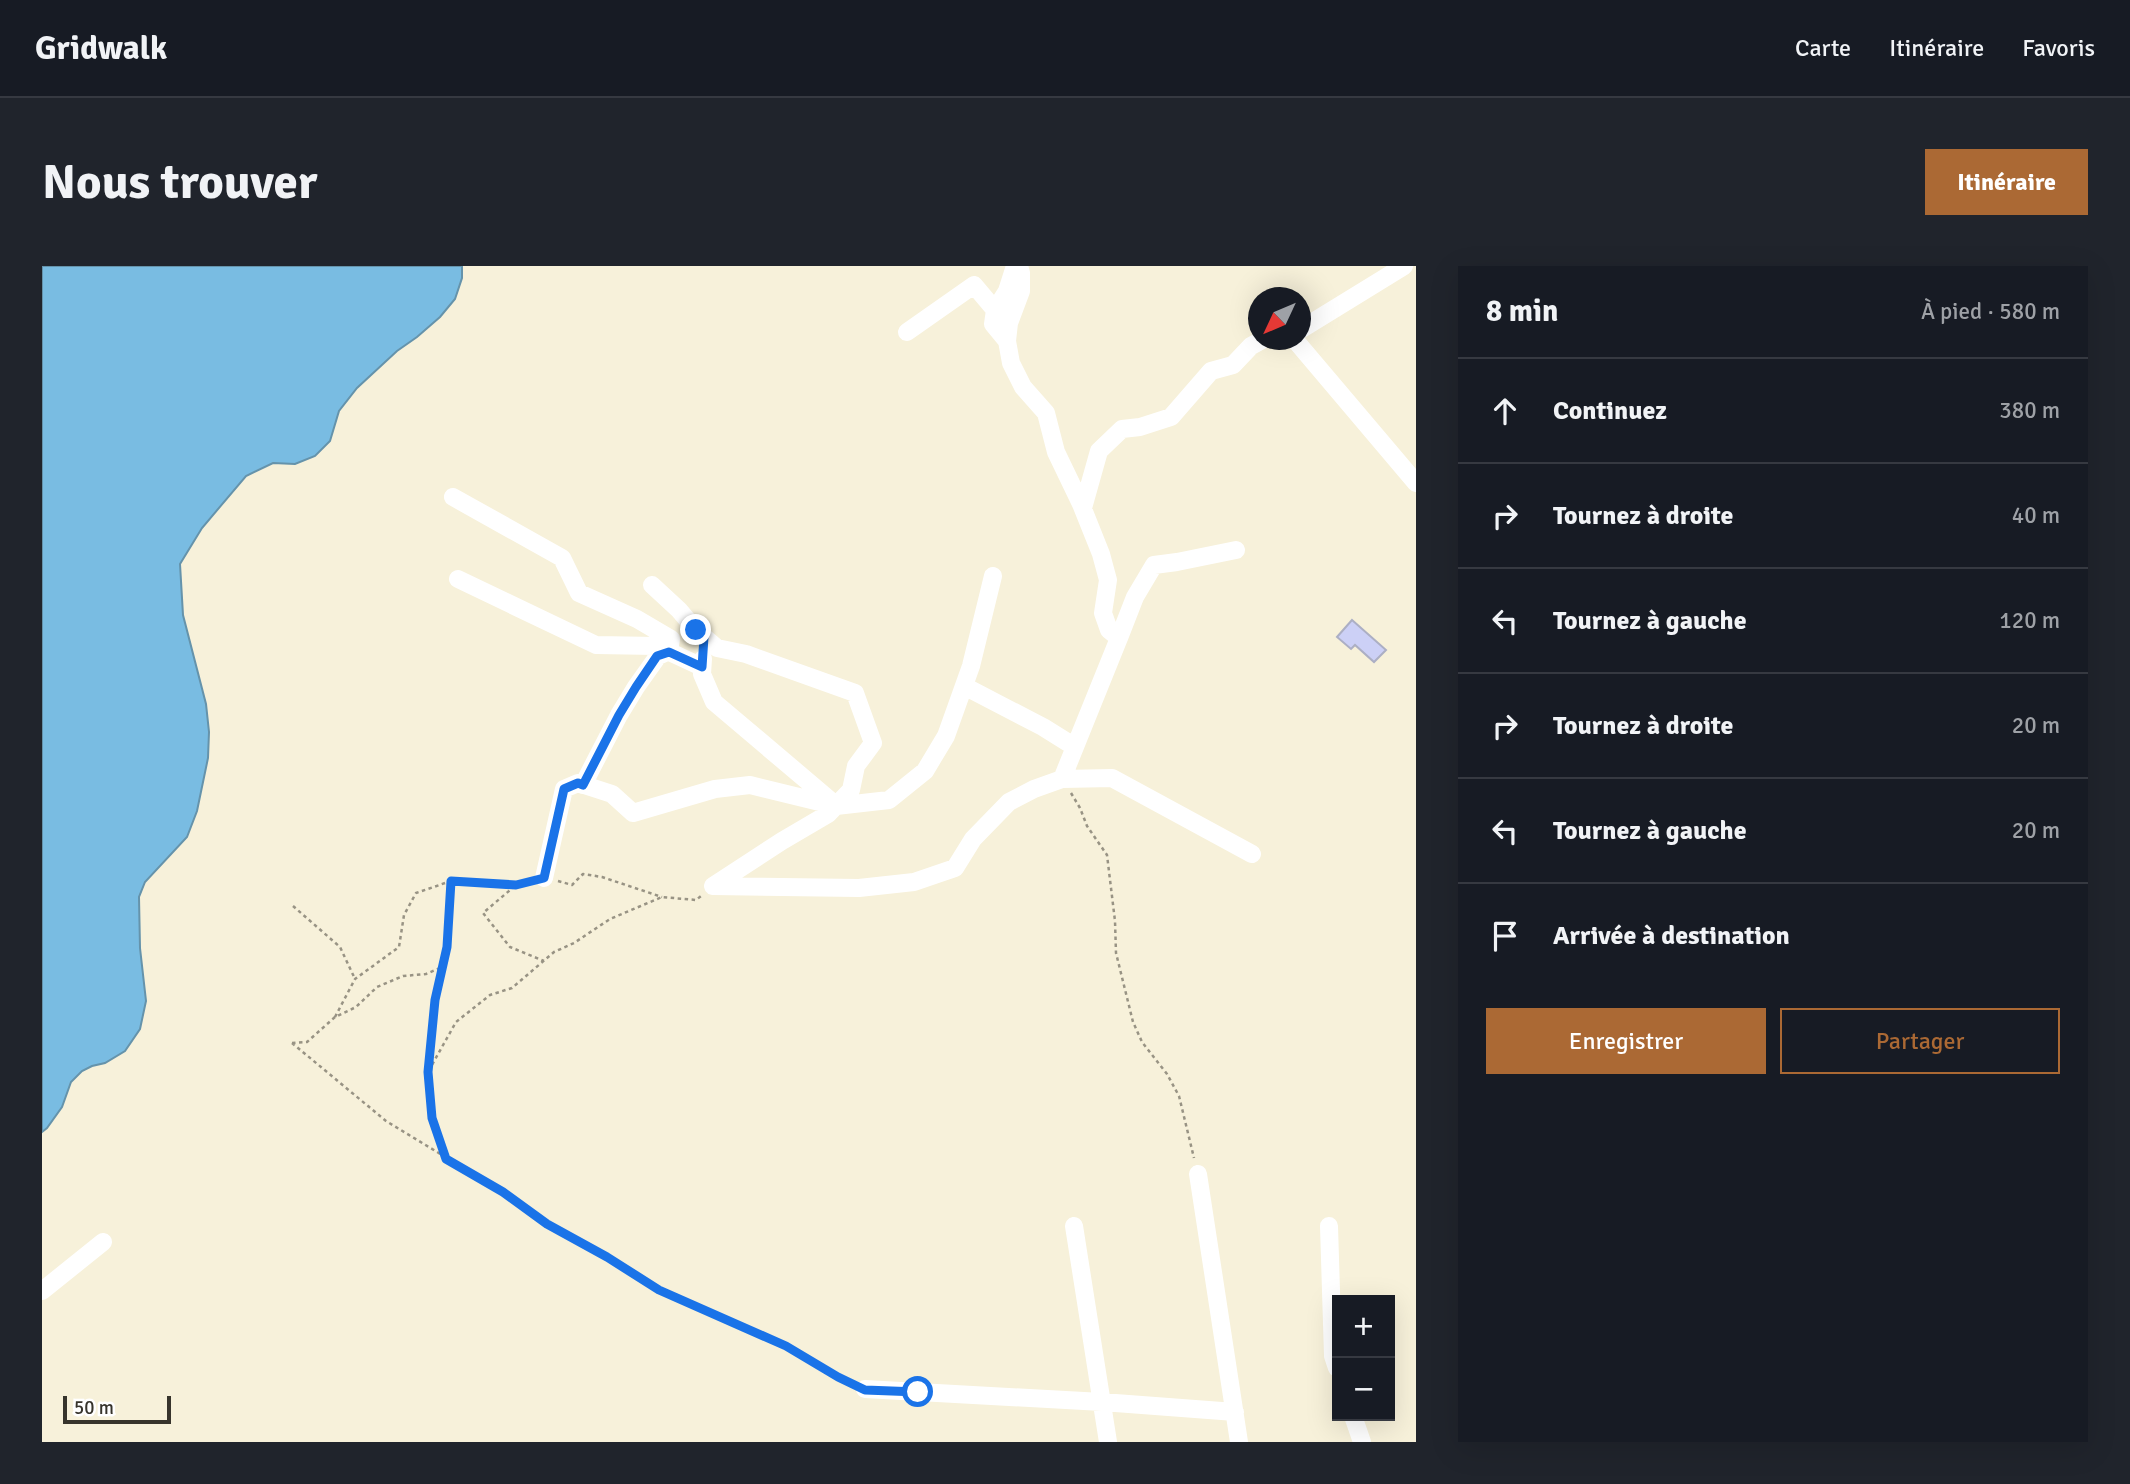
<!DOCTYPE html>
<html lang="fr">
<head>
<meta charset="utf-8">
<style>
	:root { --surface:#171b24; --page:#20242c; --text:#f1f3f6; --muted:#9ea1a6; --line:#363941; --accent:#ab6934 }
	body { margin:0; font-family:Signika,sans-serif; background:var(--page); color:var(--text) }
	.controls { position:absolute; right:21px; bottom:21px; display:grid; overflow:hidden; border-radius:0px; box-shadow:0 7px 28px #0002 }
	.controls button { width:63px; height:63px; display:grid; place-items:center; padding:0; border:0; border-bottom:2px solid var(--line); background:var(--surface); color:var(--text); font:35px sans-serif }
	.compass { position:absolute; left:1206px; top:21px; width:63px; height:63px; border-radius:50%; background:var(--surface); box-shadow:0 7px 28px #0002; rotate:226deg }
	.scale { position:absolute; left:21px; bottom:18px; width:108px; box-sizing:border-box; padding-left:7px; border:4px solid #37342c; border-top:0; font-size:19px; line-height:24px; white-space:nowrap; color:#37342c; -webkit-text-stroke:5px #fff; paint-order:stroke }
	.stop { position:absolute; width:21px; height:21px; margin:-16px; border:5px solid #1a73e8; border-radius:50%; background:#fff }
	.stop.end { background:#1a73e8; border-color:#fff; box-shadow:0 2px 7px #0008 }
	.list { margin:0; padding:0; list-style:none }
	h2 { display:flex; justify-content:space-between; align-items:center; height:91px; margin:0; padding:0 28px; font-size:30px }
	h2 small { font-size:23px; font-weight:400; color:var(--muted) }
	.list li { display:grid; grid-template-columns:46px 1fr auto; gap:21px; align-items:center; box-sizing:border-box; height:105px; padding:0 28px; border-top:2px solid var(--line) }
	.list b { display:block; font-size:26px; white-space:nowrap }
	.list em { font-size:23px; font-style:normal; color:var(--muted) }
	.actions { display:flex; gap:14px; padding:21px 28px }
	.actions a { flex:1; padding:16px 0; border:2px solid var(--accent); border-radius:0px; text-align:center; font-size:24px; color:var(--accent) }
	.actions .main { background:var(--accent); color:#fff }
	.icon { flex:none; width:38px; height:38px; fill:none; stroke:currentColor; stroke-width:2; stroke-linecap:round; stroke-linejoin:round }
	.map { position:relative; flex:none; width:1374px; height:1176px; overflow:hidden; border-radius:0px }
	header { display:flex; align-items:center; gap:42px; box-sizing:border-box; height:98px; padding:0 35px; background:var(--surface); border-bottom:2px solid var(--line) }
	header strong { font-size:33px }
	nav { display:flex; gap:38px; margin-inline-start:auto; font-size:24px }
	.intro { display:flex; align-items:center; justify-content:space-between; box-sizing:border-box; height:168px; padding:0 42px }
	h1 { margin:0; font-size:49px }
	.button { padding:18px 32px; border-radius:0px; background:var(--accent); color:#fff; font-size:24px; font-weight:700 }
	main { display:flex; gap:42px; padding:0 42px }
	aside { flex:1; background:var(--surface); border-radius:0px; box-shadow:0 7px 28px #0002 }
	.map>svg:first-child { display:block }
</style>
</head>
<body>
<header>
<strong>Gridwalk</strong>
<nav><a>Carte</a><a>Itinéraire</a><a>Favoris</a></nav>
</header>
<div class="intro"><h1>Nous trouver</h1><a class="button">Itinéraire</a></div>
<main>
<div class="map">
<svg width="1374" height="1176" viewBox="0 0 1374 1176">
	<rect width="100%" height="100%" fill="#f7f1da"/>
	<path fill="#79bce2" stroke="#6593ab" stroke-width="2" d="M0 0H420V12L413 33 398 51 375 71 355 85 315 122 297 145 288 175 273 190 253 198 231 197 204 210 160 262 138 298 141 349 164 438 167 466 166 492 155 545 145 571 103 616 97 631 98 682 104 735 98 763 83 785 63 797 50 800 40 805 29 816 20 841 5 862 0 866Z"/>
	<path fill="#ccd0f6" stroke="#acafc4" stroke-width="2" d="M1310 354 1344 384 1332 396 1313 379 1309 383 1295 371Z"/>
	<g fill="none" stroke-linecap="round" stroke-linejoin="round">
		<path stroke="#989384" stroke-width="2.5" stroke-dasharray="3.5 3.5" stroke-linecap="butt" d="M1029 527 1038 542 1045 560 1065 589 1073 655 1074 687 1091 756 1100 776 1125 808 1137 830 1152 892
			M516 615 530 619 541 608 560 611 620 631
			M486 616 474 619 441 647 468 681 502 695
			M251 640 298 681 313 713
			M293 751 313 713 357 681 362 649 374 627 409 615
			M250 777 344 855 461 926 505 958 565 991 617 1024 744 1080 811 1118
			M250 777 265 776 293 751 314 741 335 721 361 710 384 708 398 702
			M387 804 393 734 405 681 409 615 474 619
			M404 893 390 852 386 806 414 756 448 729 470 722 512 686 532 677 568 653 620 631 654 634 659 630"/>
		<path stroke="#fff" stroke-width="18" d="M977 0 979 7V25L967 57 965 75 969 97 981 121 1004 147 1014 186 1039 238 1059 288 1066 314 1061 347 1067 364 1077 372 1020 513
			M1258 64 1362 0
			M865 66 932 19 953 44
			M1253 74 1374 217
			M965 75 951 58 953 44 965 25 973 0
			M411 231 520 292 537 327 595 353 629 373 627 385 616 390 594 421 577 449 541 519
			M1041 242 1057 185 1080 163 1098 161 1129 151 1169 105 1191 99 1209 80 1220 74
			M416 313 554 379 615 380 660 401
			M610 319 637 344 654 364 675 382 704 388 813 427 831 477 814 500 809 524 786 548 740 575 671 620
			M1077 372 1093 331 1112 299 1135 296 1194 284
			M661 393 660 408 672 436 789 535
			M922 420 1001 461 1033 481
			M502 612 522 523 536 517 570 528 591 547 673 523 708 519 794 540 847 534 883 505 904 470 929 400 951 310
			M671 620 817 622 872 616 913 602 931 573 967 536 992 523 1020 513 1070 512 1210 588
			M1156 908 1197 1176
			M1032 960 1066 1176
			M1287 960 1291 1090 1295 1102
			M0 1025 61 976
			M823 1123 1060 1136 1193 1146
			M1311 1150 1320 1176"/>
	</g>
	<g fill="none" stroke-linecap="round" stroke-linejoin="round">
		<path stroke="#1a73e8" stroke-width="9" d="M654 364 662 371 660 401 627 386 615 390 594 421 577 449 541 519 536 517 522 523 502 612 474 619 409 615 405 681 393 734 386 806 390 852 404 893 461 926 505 958 565 991 617 1024 744 1080 796 1111 823 1124 876 1126"/>
	</g>
</svg>
<div class="controls">
<button>+</button>
<button>−</button>
</div>
<svg class="compass" viewBox="-18 -18 36 36"><path d="M0-13l5 13h-10z" fill="#e53935"/><path d="M0 13l5-13h-10z" fill="#9ea1a6"/></svg>
<div class="scale">50 m</div>
<div class="stop" style="left:876px;top:1126px"></div>
<div class="stop end" style="left:654px;top:364px"></div>
</div>
<aside>
<h2>8 min<small>À pied · 580 m</small></h2>
<ul class="list">
<li><svg class="icon" aria-label="ahead" viewBox="0 0 24 24"><path d="M12 20V5M6 11l6-6 6 6"/></svg><div><b>Continuez</b></div><em>380 m</em></li>
<li><svg class="icon" aria-label="right" viewBox="0 0 24 24"><path d="M7 20v-9h11M14 6l5 5-5 5"/></svg><div><b>Tournez à droite</b></div><em>40 m</em></li>
<li><svg class="icon" aria-label="left" viewBox="0 0 24 24"><path d="M17 20v-9H6M10 6l-5 5 5 5"/></svg><div><b>Tournez à gauche</b></div><em>120 m</em></li>
<li><svg class="icon" aria-label="right" viewBox="0 0 24 24"><path d="M7 20v-9h11M14 6l5 5-5 5"/></svg><div><b>Tournez à droite</b></div><em>20 m</em></li>
<li><svg class="icon" aria-label="left" viewBox="0 0 24 24"><path d="M17 20v-9H6M10 6l-5 5 5 5"/></svg><div><b>Tournez à gauche</b></div><em>20 m</em></li>
<li><svg class="icon" aria-label="arrive" viewBox="0 0 24 24"><path d="M6 21V4h12l-3 4 3 4H6"/></svg><div><b>Arrivée à destination</b></div></li>
</ul>
<div class="actions"><a class="main">Enregistrer</a><a>Partager</a></div>
</aside>
</main>
</body>
</html>
